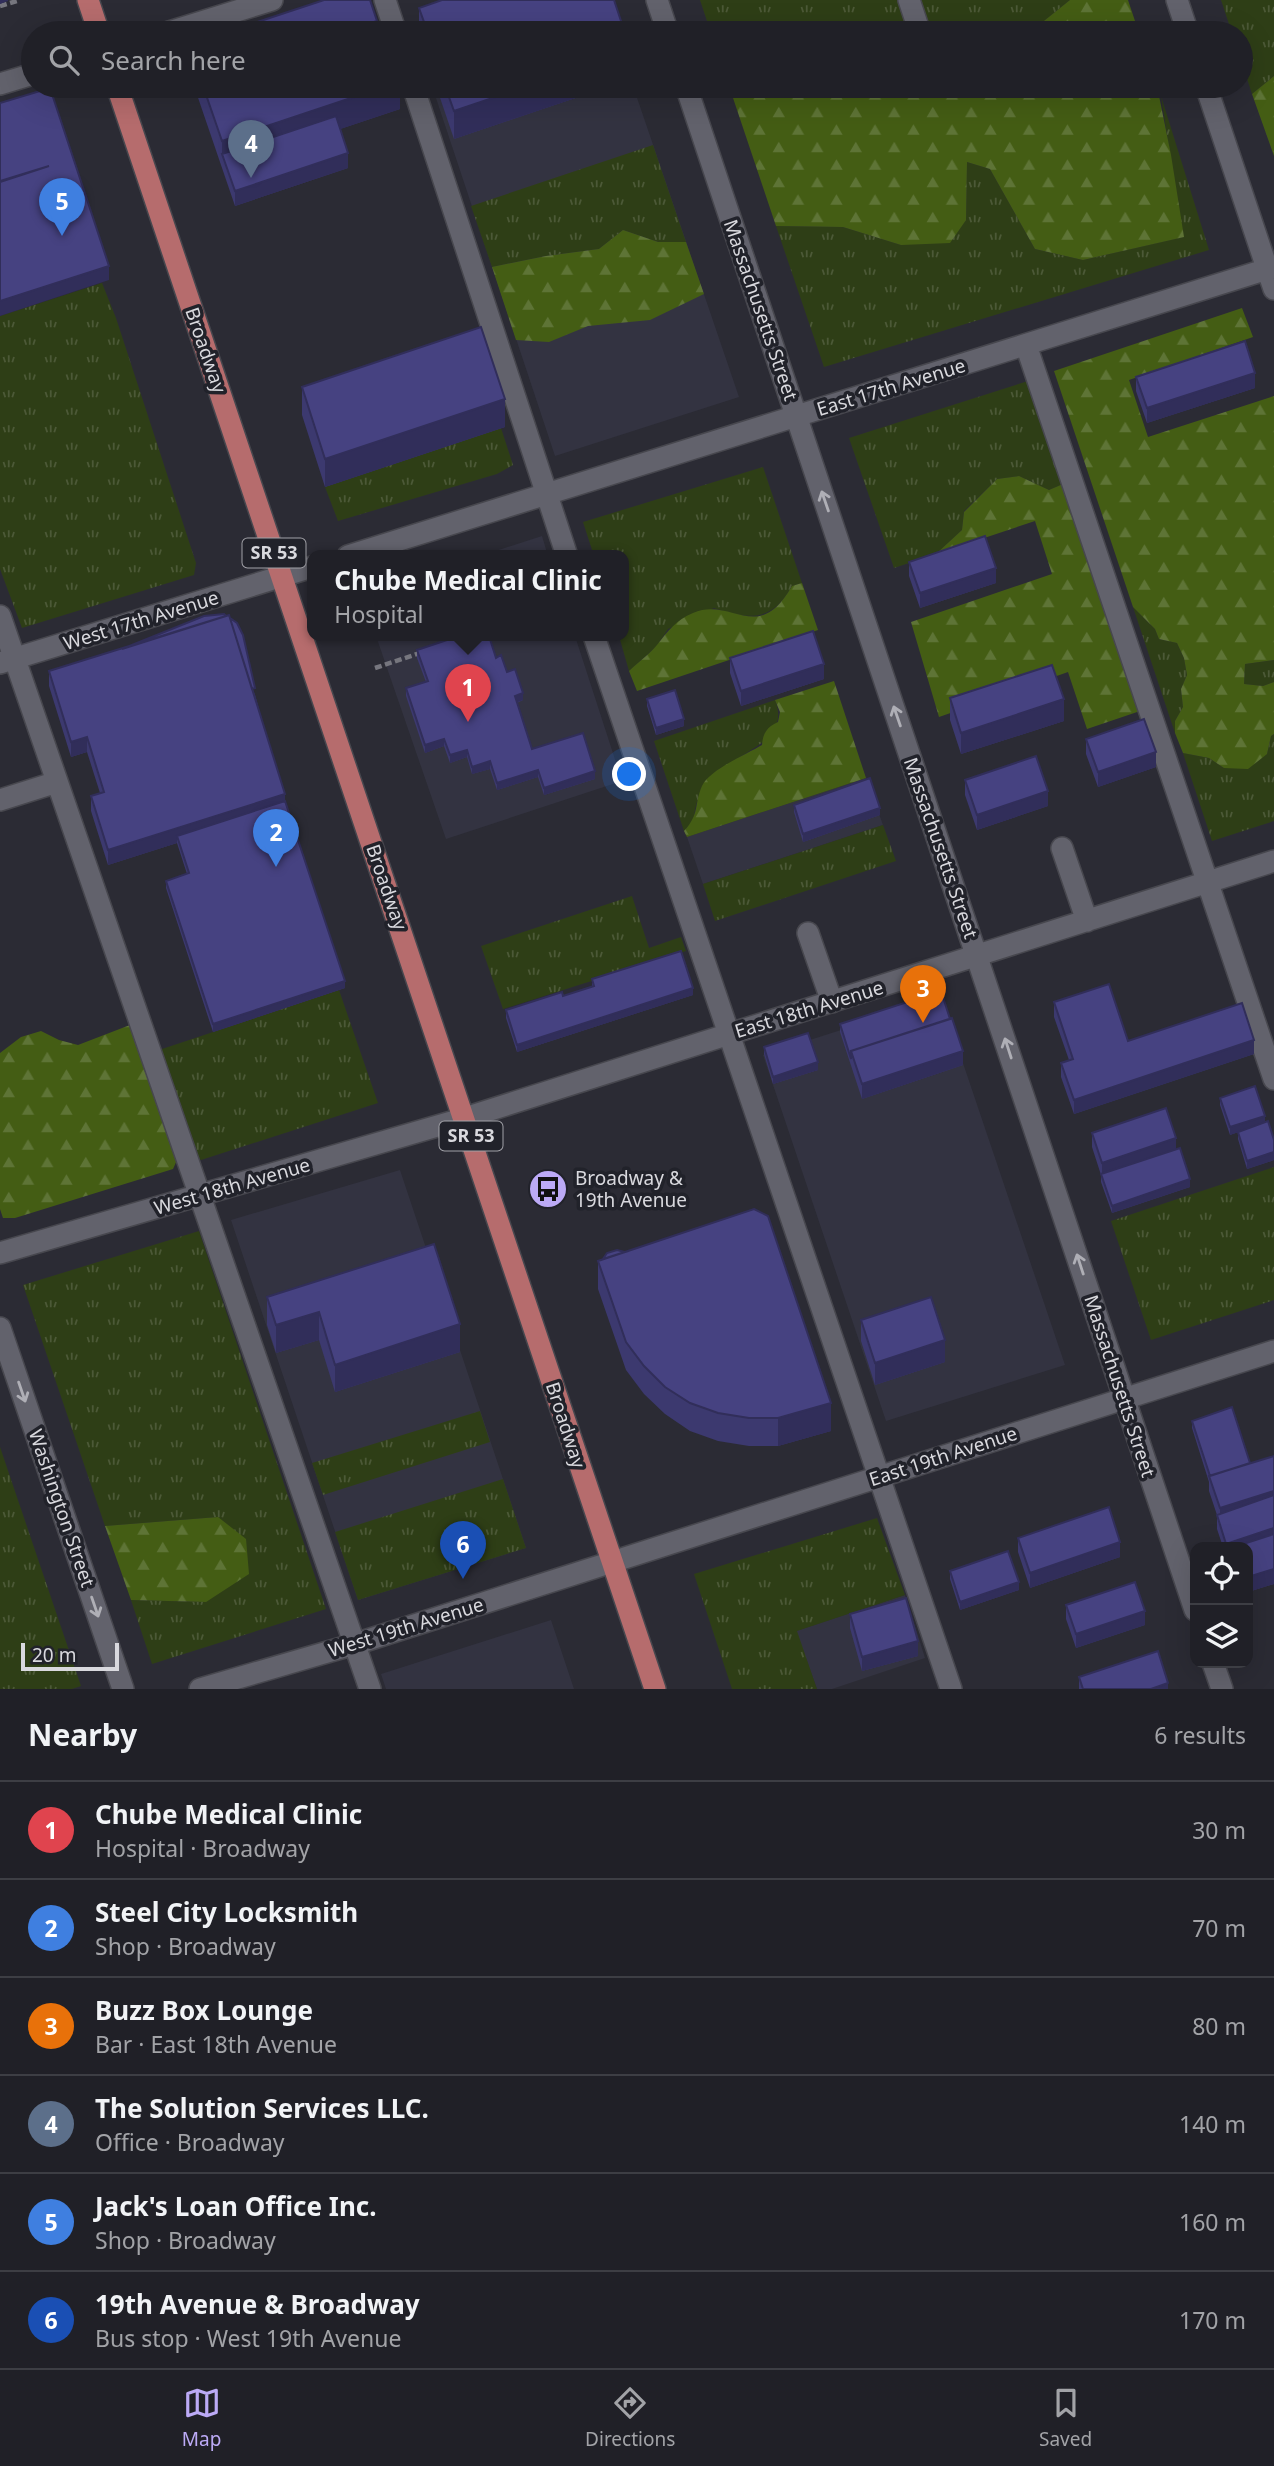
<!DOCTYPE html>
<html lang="en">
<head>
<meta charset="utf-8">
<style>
	:root { --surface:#202027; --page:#2d2d33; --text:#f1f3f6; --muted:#a2a3a7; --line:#3d3e44; --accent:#bcaaf6 }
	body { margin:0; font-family:"Noto Sans",sans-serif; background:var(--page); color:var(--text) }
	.controls { position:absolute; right:21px; bottom:21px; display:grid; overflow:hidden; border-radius:14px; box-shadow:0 7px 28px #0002 }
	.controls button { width:63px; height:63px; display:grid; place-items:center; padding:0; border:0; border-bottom:2px solid var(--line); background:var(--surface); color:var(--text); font:35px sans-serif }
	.scale { position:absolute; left:21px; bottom:18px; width:98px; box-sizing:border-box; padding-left:7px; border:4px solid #d9d9de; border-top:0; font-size:19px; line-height:24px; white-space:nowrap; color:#d9d9de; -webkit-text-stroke:5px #21222a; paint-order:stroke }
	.you { position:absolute; left:630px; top:775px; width:24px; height:24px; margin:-18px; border:5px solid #fff; border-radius:50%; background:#1a73e8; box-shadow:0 0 0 10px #1a73e833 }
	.badge { display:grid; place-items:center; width:46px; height:46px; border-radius:50%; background:var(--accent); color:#fff; font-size:23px; font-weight:700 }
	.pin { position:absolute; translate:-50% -58px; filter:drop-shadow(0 2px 4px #0008) }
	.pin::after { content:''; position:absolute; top:37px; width:24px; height:21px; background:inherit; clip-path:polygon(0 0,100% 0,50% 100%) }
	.popup { position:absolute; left:307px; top:550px; width:322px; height:91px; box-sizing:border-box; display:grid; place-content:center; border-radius:14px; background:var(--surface); filter:drop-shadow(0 2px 5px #0005); font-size:23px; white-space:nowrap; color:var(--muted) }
	.popup b { font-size:26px; color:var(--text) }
	.popup::after { content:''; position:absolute; left:50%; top:100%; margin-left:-14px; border:14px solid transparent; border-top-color:var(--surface) }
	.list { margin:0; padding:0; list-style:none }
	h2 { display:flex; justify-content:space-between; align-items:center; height:91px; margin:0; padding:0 28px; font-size:30px }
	h2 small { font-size:23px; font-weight:400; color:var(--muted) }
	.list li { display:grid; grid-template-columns:46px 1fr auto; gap:21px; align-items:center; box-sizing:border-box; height:98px; padding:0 28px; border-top:2px solid var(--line) }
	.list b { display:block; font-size:26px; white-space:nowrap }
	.list p { margin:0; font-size:23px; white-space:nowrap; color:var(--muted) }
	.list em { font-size:23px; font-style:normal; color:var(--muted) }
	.icon { flex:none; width:38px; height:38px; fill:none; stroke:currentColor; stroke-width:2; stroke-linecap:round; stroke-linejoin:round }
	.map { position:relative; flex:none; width:1274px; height:1689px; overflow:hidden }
	.search { position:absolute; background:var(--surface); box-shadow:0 7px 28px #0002; left:21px; right:21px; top:21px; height:77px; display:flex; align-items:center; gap:18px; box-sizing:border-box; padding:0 24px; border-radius:38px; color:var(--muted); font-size:26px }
	.sheet { height:679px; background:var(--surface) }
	nav { display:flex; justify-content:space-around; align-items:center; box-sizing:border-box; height:98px; border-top:2px solid var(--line); background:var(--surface); font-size:19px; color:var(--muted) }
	nav a { display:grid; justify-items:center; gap:4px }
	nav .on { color:var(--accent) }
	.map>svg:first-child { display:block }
</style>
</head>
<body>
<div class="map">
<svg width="1274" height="1689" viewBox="0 0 1274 1689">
	<defs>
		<pattern id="grass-tufts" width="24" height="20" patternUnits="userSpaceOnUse" patternTransform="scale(1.75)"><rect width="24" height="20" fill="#2e3e16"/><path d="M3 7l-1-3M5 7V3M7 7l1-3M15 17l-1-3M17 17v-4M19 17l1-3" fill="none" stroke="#4c5937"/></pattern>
		<pattern id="forest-firs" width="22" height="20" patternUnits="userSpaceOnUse" patternTransform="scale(1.75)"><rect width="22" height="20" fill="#445d14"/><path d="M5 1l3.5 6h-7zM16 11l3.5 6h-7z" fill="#5e7436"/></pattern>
	</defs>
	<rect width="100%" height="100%" fill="#2b2b34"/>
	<path fill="#333341" d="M432 86H633L739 397 555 456Z
		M542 536 548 556H480Z
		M376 636H575L622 781 446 839Z
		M866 778 883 825 703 884 687 837Z
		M941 998 1065 1365 886 1421 763 1055Z
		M400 1170 526 1548 358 1600 231 1220Z
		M905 1595 925 1658 832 1689H817L796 1631Z
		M551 1620 574 1689H386L381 1674Z"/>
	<path fill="url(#grass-tufts)" d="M700 0H1070L1029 33H792L784 23 748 33H711Z
		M1221 0H1274V76L1252 94 1241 60V33H1232Z
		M1161 96 1209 250 824 367 776 226 843 227 901 245 966 220 967 162 990 169 1035 249 1083 260 1183 237Z
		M653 145 686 242H658L623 230 599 249 546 256 492 267 471 206Z
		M102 283 116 318 196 563 194 575 22 628 0 569V316Z
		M1028 381 1063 484 1049 490 1019 476 997 479 964 511 962 530 936 554 894 568 849 438Z
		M501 428 513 465 497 474 338 521 325 487Z
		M763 467 802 583 792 586C772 622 750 620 714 608L668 629 657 646 629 671 619 636H624V556H594L583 522Z
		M1133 607 1155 629 1159 639 1177 643 1184 658 1187 675 1181 689 1183 707 1175 721V733Z
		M1274 660V682L1263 686 1244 684 1245 664Z
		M775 700C792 742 736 751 717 775 711 783 701 793 697 802 692 817 698 817 684 831L654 741Z
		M1274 734V821L1212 841 1183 753 1209 758 1224 768 1267 754 1271 736Z
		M883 825 896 861 715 921 703 884Z
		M632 896 649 948 681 937 686 951 503 1009 481 946Z
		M339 990 378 1103 201 1160 194 1154 159 1050Z
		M1274 1167V1300L1151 1340 1111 1221Z
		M199 1231 326 1609 152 1664 131 1600 206 1602 218 1517 105 1526 23 1285Z
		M480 1411 490 1442 323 1495 312 1463Z
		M0 1447 81 1686 72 1689H0Z
		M503 1479 526 1548 358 1600 335 1532Z
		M877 1518 905 1595 797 1631 817 1689H732L694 1574Z"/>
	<path fill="url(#forest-firs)" d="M1070 0H1128L1139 33H1029Z
		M1274 76V156L1252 94Z
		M729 86H924L960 98 967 86H1157L1171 155 1184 237 1083 260 1035 249 990 169 967 162 966 220 950 243 901 245 843 227 776 226Z
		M623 230 658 242H686L704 294 650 320 588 326 549 342 516 340 492 267 546 256 599 249Z
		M1242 308 1253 337 1129 380 1148 437 1274 396V660L1245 664 1244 684 1263 686 1274 682V734L1271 736 1267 754 1248 769 1224 768 1209 758 1183 753 1175 733V721L1183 707 1181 689 1187 675 1184 658 1177 643 1159 639 1155 629 1133 607 1054 371Z
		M1019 476 1049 490 1063 484 1143 710 1087 729 1068 672 939 717 911 622 1052 574 1035 521 936 554 962 530 964 512 997 479Z
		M802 583 818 630 637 691 629 671C638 662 650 654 657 645 668 631 676 620 693 613 732 596 758 646 792 586Z
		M834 681 866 778 687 837 684 831C700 814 694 804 702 786 709 770 747 754 762 745 763 733 767 727 778 722L780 712 775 700Z
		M130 1025 177 1160 173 1169 15 1218H3L0 1209V1053L21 1037 41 1031 59 1040 78 1045Z
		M218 1517 246 1539 249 1574 206 1602 131 1600 105 1526Z"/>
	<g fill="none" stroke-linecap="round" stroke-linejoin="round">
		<defs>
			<path id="minor" d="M385 0 396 33
				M657 0 668 33
				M909 0 920 33
				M1177 0 1188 33
				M166 33 272 0
				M0 84 33 74
				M413 86 567 556
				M686 86 1195 1610
				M1206 86 1274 289
				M1026 345 1274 1079
				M348 556 1274 267
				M0 616 370 1689
				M594 636 951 1689
				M0 663 312 567
				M0 800 57 782
				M1062 848 1087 921
				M808 933 832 1002
				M0 1253 465 1118 1274 861
				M0 1328 123 1689
				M1213 1663 1222 1689
				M200 1689 355 1644 1274 1351"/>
			<path id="major" d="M88 0 99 33
				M117 86 655 1689"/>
		</defs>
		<use href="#minor" stroke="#47474e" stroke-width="24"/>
		<use href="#major" stroke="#47474e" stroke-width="24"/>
		<path stroke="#76767e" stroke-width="4.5" stroke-dasharray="7 3.5" stroke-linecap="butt" d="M0 6 20 0
			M375 668 420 653"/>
		<use href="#minor" stroke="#62626c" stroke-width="21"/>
		<use href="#major" stroke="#b66c6d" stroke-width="21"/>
	</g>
	<path fill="#3c396f" d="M419 8 625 33H419Z
		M194 86H400V109L340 129 348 168 235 206Z
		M436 86H611L454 139Z
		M1136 377 1255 388 1147 423 1136 391Z
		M302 387 505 427 325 487 302 415Z
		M909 562 996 583 920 608 909 576Z
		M226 616 255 695 285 801 345 988 213 1032 166 888V881L187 874 177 843 108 865 91 811V796L100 793 87 752 71 757 49 686V671Z
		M417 650 496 658 507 672 523 700 517 703 532 749 595 779 544 795 538 777 497 790 490 769 472 774 467 757 450 763 444 746 425 753 406 696V688L426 682 417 658Z
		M730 658 824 679 741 706 730 673Z
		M950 698 1064 721 961 754 950 720Z
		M647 699 684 726 656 735 647 706Z
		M1086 739 1156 767 1098 787 1086 754Z
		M965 780 1048 806 977 830 965 795Z
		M794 805 880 815 803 842 794 812Z
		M592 979 693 995 517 1052 506 1018V1010L563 996 592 986Z
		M1054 1002 1128 1041 1254 1054 1074 1114 1061 1077V1063L1069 1060 1054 1017Z
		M840 1024 963 1065 862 1099 840 1032Z
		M764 1047 818 1070 773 1084 764 1054Z
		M1220 1098 1265 1122 1274 1140V1160L1247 1169 1238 1139V1132L1230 1135 1220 1105Z
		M1092 1133 1176 1149 1190 1187 1112 1213 1101 1182V1175L1092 1147Z
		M547 1171 556 1192 552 1194 547 1179Z
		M598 1261 831 1431 778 1446H749L718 1441 690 1431 665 1414 644 1394 626 1370 598 1289Z
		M267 1297 460 1352 335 1392 319 1340 276 1353 267 1325Z
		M861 1320 945 1362 875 1385 861 1341Z
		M1192 1421 1250 1463 1274 1456V1584L1248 1592V1547H1223L1217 1529V1515L1209 1491V1482L1192 1428Z
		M1018 1538 1120 1557 1030 1588 1018 1552Z
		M950 1571 1019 1590 960 1610 950 1579Z
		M1066 1605 1145 1625 1076 1648 1066 1619Z
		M850 1614 918 1656 862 1671 850 1628Z
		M1079 1677 1168 1689H1079Z"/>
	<path fill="#312e5a" d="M0 0H8V1L0 4Z
		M377 21V33H341Z
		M387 86H400V109L227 167 222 154V169V141Z
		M528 86H611L454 139V111Z
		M831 86H844L831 90Z
		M348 153V168L235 206V191Z
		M109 266V280L0 316V301Z
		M1255 373V388L1147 423V408Z
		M505 399V427L325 487V459Z
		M996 568V583L920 608V593Z
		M824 664V679L741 706V691Z
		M523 693V700L515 703V696Z
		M1064 699V721L961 754V733Z
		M684 719V726L656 735V728Z
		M87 737V752L71 757V742Z
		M444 739V746L425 753V745Z
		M467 750V757L450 763V755Z
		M1156 752V767L1098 787V772Z
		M490 761V769L472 774V767Z
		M538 770V777L497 790V783Z
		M595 771V779L544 795V788Z
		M1048 791V806L977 830V815Z
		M285 794V809L177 836V843L108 865V850Z
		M880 808V815L803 842V834Z
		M345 981V988L213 1032V1024Z
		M693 988V995L517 1052V1045Z
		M1254 1040V1054L1074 1114V1100Z
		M963 1051V1065L862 1099V1084Z
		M818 1062V1070L773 1084V1077Z
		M1265 1116V1123L1230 1135V1127Z
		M1176 1138V1153L1102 1178V1163Z
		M1274 1152V1160L1247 1169V1161Z
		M1190 1179V1187L1112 1213V1206Z
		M556 1185V1192L552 1194V1186Z
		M319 1312V1340L276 1353V1325Z
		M460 1324V1352L335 1392V1365Z
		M945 1340V1362L875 1385V1363Z
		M831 1403V1431L778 1446V1418Z
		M1274 1491V1506L1220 1523V1508Z
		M1274 1528V1543L1237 1547H1226V1544Z
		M1120 1542V1557L1030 1588V1573Z
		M1274 1569V1584L1248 1592V1577Z
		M1019 1582V1590L960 1610V1602Z
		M1145 1611V1625L1076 1648V1634Z
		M918 1641V1656L862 1671V1657Z
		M1168 1683V1689H1151Z"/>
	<path fill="#464281" stroke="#312e5a" stroke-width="2" d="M324 0H370L377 21 341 33H328L325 26 302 33H224Z
		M442 0H614L625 33H428L419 8Z
		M884 23 888 33H851Z
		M325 26 328 33H302Z
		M203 86H387L222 141Z
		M445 86H528L454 111Z
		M50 88 109 266 0 301V182L49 166 0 181V103Z
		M336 116 348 153 235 191 222 154Z
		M481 327 505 399 325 459 302 387Z
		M1245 341 1255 373 1147 408 1136 377Z
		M985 536 996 568 920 593 909 562Z
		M224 614 226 616 122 649 204 616Z
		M229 615 285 794 108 850 91 796 104 792 87 737 71 742 49 671Z
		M230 618 237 623 243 635 255 688 252 689Z
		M813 631 824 664 741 691 730 658Z
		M459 636H489L496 658 501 655 507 672 515 669 523 693 515 696 532 749 583 733 595 771 544 788 538 770 497 783 490 761 472 767 467 750 450 755 444 739 425 745 406 688 428 681 417 650Z
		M1052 665 1064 699 961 733 950 698Z
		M675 690 684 719 656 728 647 699Z
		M1144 719 1156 752 1098 772 1086 739Z
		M1036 756 1048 791 977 815 965 780Z
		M870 778 880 808 803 834 794 805Z
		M285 801 345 981 213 1024 166 881 189 873 177 836Z
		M681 951 693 988 517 1045 506 1010 562 992 563 996 594 986 592 979Z
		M1109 984 1128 1041 1242 1003 1254 1040 1074 1100 1061 1063 1073 1059 1054 1002Z
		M941 991 950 1019 851 1051V1059L840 1024Z
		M952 1018 963 1051 862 1084 851 1051Z
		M808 1033 818 1062 773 1077 764 1047Z
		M1255 1086 1265 1116 1230 1127 1220 1098Z
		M1166 1108 1176 1138 1102 1163 1092 1133Z
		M1268 1121 1274 1140V1152L1247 1161 1238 1132Z
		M1180 1148 1190 1179 1112 1206 1101 1174Z
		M551 1170 556 1185 552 1186 547 1171Z
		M754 1209 768 1216 831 1403 778 1418H749L718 1413 690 1403 665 1387 644 1366 626 1342 598 1261Z
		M434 1244 460 1324 335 1365 319 1312 276 1325 267 1297Z
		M617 1250 625 1252 603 1259 607 1253Z
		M931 1297 945 1340 875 1363 861 1320Z
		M1232 1407 1250 1463 1210 1476 1192 1421Z
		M1274 1456V1491L1220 1508 1209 1476Z
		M1274 1495V1528L1226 1544 1217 1515Z
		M1109 1507 1120 1542 1030 1573 1018 1538Z
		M1274 1534V1569L1248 1577V1547H1238L1237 1546Z
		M1008 1551 1019 1582 960 1602 950 1571Z
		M1135 1582 1145 1611 1076 1634 1066 1605Z
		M906 1598 918 1641 862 1657 850 1614Z
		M1158 1651 1168 1683 1151 1689H1083L1079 1677Z"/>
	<defs><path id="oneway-shaft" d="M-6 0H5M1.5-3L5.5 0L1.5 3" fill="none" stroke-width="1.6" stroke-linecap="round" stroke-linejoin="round" transform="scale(1.75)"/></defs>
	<g stroke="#afafb6">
		<use href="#oneway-shaft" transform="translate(825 501) rotate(-109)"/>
		<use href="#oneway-shaft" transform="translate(897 716) rotate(-109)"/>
		<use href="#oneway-shaft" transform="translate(1008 1048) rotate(-108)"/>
		<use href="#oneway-shaft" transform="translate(1080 1264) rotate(-108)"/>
		<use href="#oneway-shaft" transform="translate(22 1392) rotate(71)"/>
		<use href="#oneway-shaft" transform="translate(95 1607) rotate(71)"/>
	</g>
	<defs>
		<symbol id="bus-disc" viewBox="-11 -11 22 22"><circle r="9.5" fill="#bcaaf6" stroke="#21222a"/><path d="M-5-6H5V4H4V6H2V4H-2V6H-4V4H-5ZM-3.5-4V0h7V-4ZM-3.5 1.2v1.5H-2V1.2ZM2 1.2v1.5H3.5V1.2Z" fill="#111"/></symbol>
	</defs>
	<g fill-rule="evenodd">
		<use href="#bus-disc" x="526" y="1167" width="44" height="44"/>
	</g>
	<g text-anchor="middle" stroke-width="7" stroke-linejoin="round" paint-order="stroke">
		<g fill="#21222a" stroke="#a2a2a8" stroke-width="2">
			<rect x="242.5" y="538.5" width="63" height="29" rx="5"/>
			<rect x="439.5" y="1121.5" width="63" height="29" rx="5"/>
		</g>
		<g font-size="18" font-weight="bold" fill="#d9d9de">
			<text x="274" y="559">SR 53</text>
			<text x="471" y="1142">SR 53</text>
		</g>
		<g font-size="19" fill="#d9d9de" stroke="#21222a">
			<text transform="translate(761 310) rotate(71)" y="7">Massachusetts Street</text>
			<text transform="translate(206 350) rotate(71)" y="7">Broadway</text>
			<text transform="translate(891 387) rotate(-17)" y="7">East 17th Avenue</text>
			<text transform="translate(141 620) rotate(-17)" y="7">West 17th Avenue</text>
			<text transform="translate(941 848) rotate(71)" y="7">Massachusetts Street</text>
			<text transform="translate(387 887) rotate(71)" y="7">Broadway</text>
			<text transform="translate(809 1009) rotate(-17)" y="7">East 18th Avenue</text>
			<text transform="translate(232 1186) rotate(-16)" y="7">West 18th Avenue</text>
			<text transform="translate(1120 1386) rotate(72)" y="7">Massachusetts Street</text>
			<text transform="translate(566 1425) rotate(72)" y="7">Broadway</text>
			<text transform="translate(943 1456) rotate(-18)" y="7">East 19th Avenue</text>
			<text transform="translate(62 1508) rotate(71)" y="7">Washington Street</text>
			<text transform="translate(406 1627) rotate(-17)" y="7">West 19th Avenue</text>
		</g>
		<g font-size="19" fill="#d9d9de" stroke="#21222a" text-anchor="start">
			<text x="575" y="1185">Broadway &amp;<tspan x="575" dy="22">19th Avenue</tspan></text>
		</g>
	</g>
</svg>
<div class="controls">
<button><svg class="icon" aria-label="locate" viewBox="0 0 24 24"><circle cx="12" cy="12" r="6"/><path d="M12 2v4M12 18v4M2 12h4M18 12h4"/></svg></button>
<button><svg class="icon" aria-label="layers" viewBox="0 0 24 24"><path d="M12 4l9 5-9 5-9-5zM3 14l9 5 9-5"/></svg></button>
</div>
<div class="scale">20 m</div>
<div class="you"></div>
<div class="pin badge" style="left:468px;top:722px;background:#e0444e">1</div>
<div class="popup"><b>Chube Medical Clinic</b>Hospital</div>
<div class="pin badge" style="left:276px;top:867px;background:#3f7fe0">2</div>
<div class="pin badge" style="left:923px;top:1023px;background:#e8710a">3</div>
<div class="pin badge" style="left:251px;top:178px;background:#5c6f8a">4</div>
<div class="pin badge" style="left:62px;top:236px;background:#3f7fe0">5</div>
<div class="pin badge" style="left:463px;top:1579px;background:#1a4fb4">6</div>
<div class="search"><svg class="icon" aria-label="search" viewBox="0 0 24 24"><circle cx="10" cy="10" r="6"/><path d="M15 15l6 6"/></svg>Search here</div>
</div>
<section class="sheet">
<h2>Nearby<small>6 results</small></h2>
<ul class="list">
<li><span class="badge" style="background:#e0444e">1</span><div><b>Chube Medical Clinic</b><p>Hospital · Broadway</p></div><em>30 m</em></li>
<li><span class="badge" style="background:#3f7fe0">2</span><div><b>Steel City Locksmith</b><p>Shop · Broadway</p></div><em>70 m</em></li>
<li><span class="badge" style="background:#e8710a">3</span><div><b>Buzz Box Lounge</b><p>Bar · East 18th Avenue</p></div><em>80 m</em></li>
<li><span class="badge" style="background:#5c6f8a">4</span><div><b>The Solution Services LLC.</b><p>Office · Broadway</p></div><em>140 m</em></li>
<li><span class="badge" style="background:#3f7fe0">5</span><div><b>Jack's Loan Office Inc.</b><p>Shop · Broadway</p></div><em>160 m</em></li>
<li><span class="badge" style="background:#1a4fb4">6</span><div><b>19th Avenue &amp; Broadway</b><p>Bus stop · West 19th Avenue</p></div><em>170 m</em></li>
</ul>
</section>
<nav>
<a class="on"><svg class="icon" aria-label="map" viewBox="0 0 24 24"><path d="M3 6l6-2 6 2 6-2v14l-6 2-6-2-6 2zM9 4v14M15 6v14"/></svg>Map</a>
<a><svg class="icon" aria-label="directions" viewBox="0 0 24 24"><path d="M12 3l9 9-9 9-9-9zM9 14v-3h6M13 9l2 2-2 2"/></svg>Directions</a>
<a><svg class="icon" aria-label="saved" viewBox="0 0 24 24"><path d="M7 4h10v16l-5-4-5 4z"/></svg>Saved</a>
</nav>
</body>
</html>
